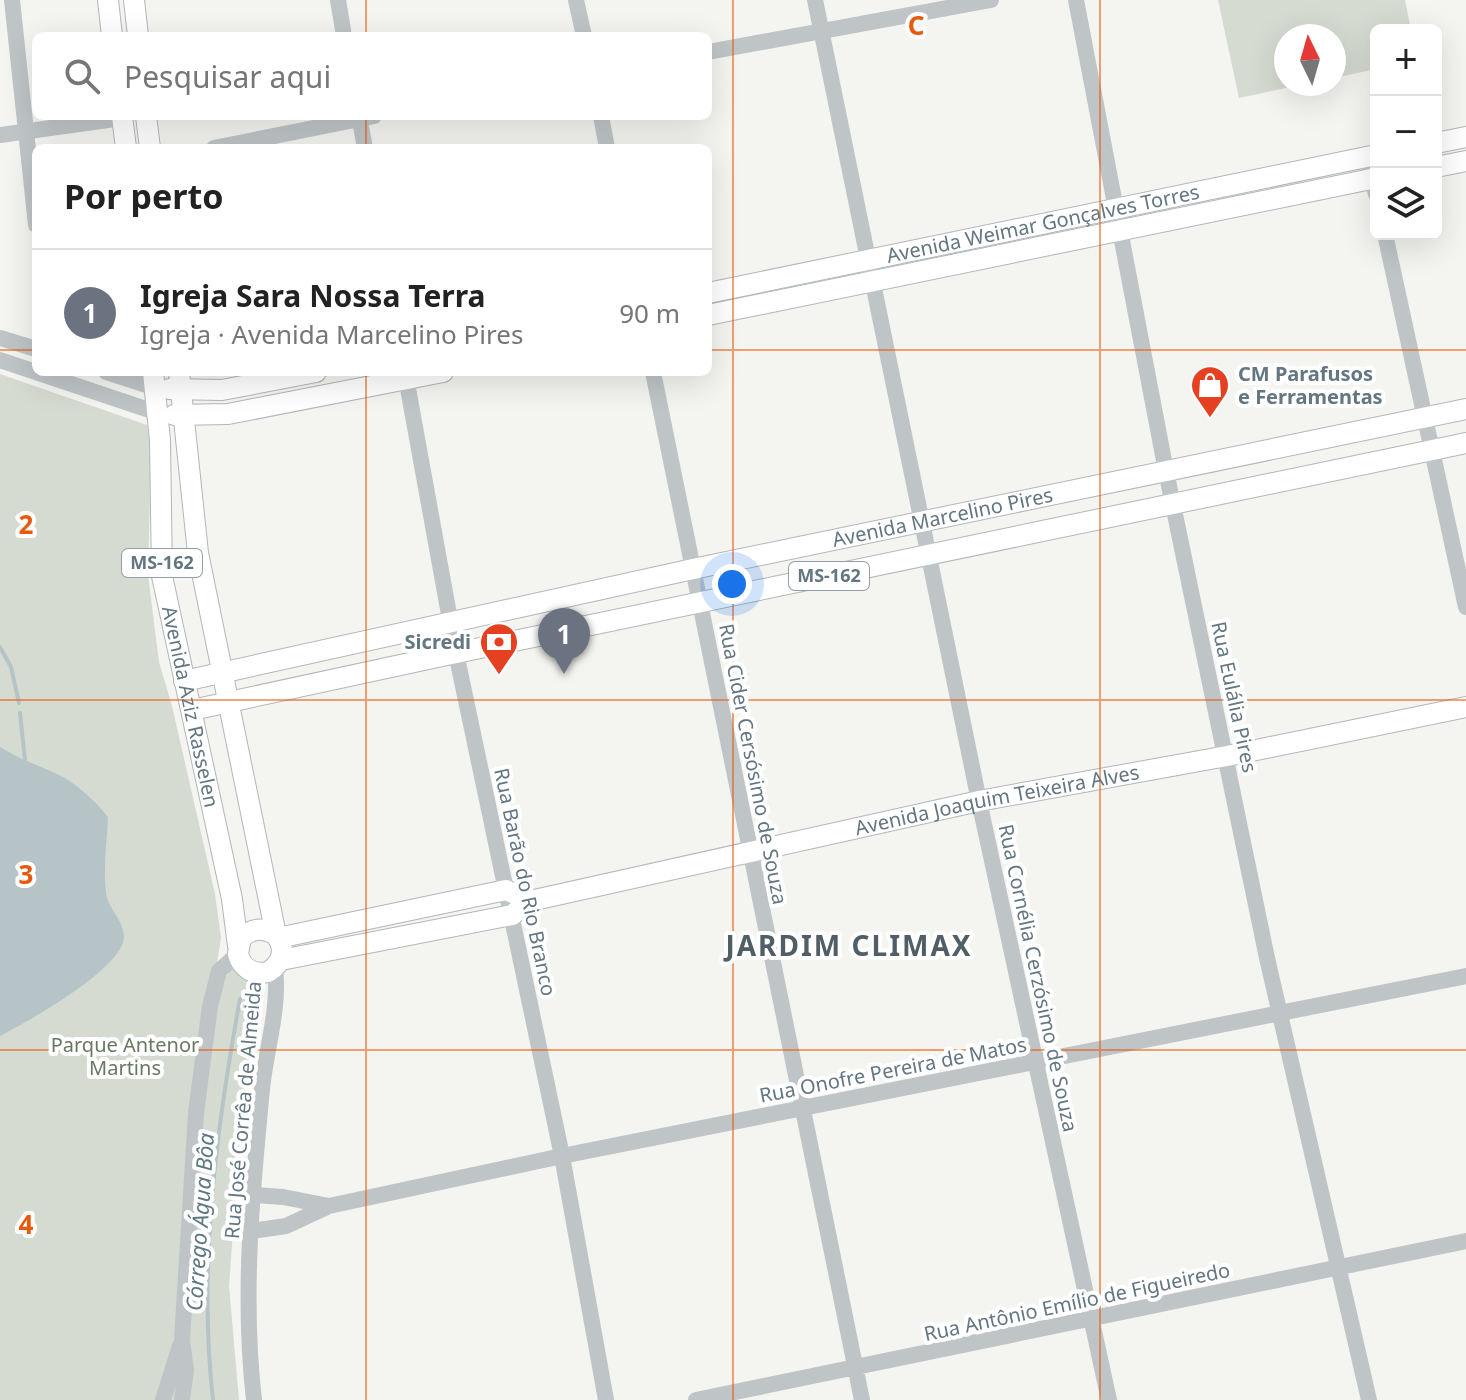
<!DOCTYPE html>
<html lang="pt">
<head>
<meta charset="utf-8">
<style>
	:root { --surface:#fff; --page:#f2f2f2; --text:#222; --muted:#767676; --line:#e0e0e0; --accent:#ea580c }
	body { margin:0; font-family:"Noto Sans",sans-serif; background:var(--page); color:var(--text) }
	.controls { position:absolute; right:24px; top:24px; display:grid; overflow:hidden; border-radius:12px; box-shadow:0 8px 32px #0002 }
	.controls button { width:72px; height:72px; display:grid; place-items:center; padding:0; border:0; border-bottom:2px solid var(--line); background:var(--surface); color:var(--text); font:40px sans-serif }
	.compass { position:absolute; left:1274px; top:24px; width:72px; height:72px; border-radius:50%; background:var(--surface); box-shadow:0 8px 32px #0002; rotate:355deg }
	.you { position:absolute; left:732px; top:584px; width:28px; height:28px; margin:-20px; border:6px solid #fff; border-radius:50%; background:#1a73e8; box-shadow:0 0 0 12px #1a73e833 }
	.badge { display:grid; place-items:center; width:52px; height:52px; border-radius:50%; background:var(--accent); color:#fff; font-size:26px; font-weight:700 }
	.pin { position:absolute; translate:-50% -66px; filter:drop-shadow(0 2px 4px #0008) }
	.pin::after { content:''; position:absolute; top:42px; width:28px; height:24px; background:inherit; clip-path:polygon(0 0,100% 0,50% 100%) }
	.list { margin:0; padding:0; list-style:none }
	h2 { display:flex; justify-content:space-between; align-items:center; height:104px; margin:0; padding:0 32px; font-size:34px }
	h2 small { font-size:26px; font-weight:400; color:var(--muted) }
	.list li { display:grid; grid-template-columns:52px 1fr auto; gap:24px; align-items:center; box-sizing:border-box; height:128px; padding:0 32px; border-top:2px solid var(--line) }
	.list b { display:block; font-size:30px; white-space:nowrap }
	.list p { margin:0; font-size:26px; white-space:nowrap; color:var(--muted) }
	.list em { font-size:26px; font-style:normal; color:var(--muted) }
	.icon { flex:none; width:44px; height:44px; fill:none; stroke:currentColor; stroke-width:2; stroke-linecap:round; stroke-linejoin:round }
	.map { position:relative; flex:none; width:1466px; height:1400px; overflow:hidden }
	.search { position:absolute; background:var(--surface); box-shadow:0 8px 32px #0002; left:32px; top:32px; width:680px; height:88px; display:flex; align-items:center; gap:20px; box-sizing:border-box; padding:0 28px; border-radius:12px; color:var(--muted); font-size:30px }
	.panel { position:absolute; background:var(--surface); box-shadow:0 8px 32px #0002; left:32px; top:144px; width:680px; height:232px; border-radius:12px }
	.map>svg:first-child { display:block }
</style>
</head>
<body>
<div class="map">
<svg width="1466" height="1400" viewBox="0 0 1466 1400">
	<rect width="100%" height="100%" fill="#f4f4f0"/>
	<path fill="#d5dbd1" d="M1218 0H1405L1411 30H1376V69L1334 78V36H1286V84H1304L1239 98Z
		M0 374 147 425 151 453 148 575 159 662 172 706 215 894 221 938 216 969 221 977 228 975 231 967 254 986 256 1001 240 1133 229 1286 239 1400H0Z"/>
	<path fill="#b6c4c7" d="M0 747C20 760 44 767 65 778 80 787 97 803 108 817 107 841 103 868 106 892 107 908 124 920 124 937 123 969 27 1022 0 1036Z"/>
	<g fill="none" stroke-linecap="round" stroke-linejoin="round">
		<path stroke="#b6c4c7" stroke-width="4" d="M0 647 11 667 19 703
			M20 713 25 760
			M213 1400C198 1268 216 1130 240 999"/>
		<defs>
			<g id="major">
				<path d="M108 0 112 36"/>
				<path d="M134 0 138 36"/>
				<path d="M122 116 126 148"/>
				<path d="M146 116 150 148"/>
				<path d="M1436 143 1466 137"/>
				<path d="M1436 167 1466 161"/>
				<path id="s1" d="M708 293 1376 155"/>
				<path d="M708 315 1376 178"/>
				<path id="s2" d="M153 372 160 440 162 576 232 899 238 946"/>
				<path d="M179 372 198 553 276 935C286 949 283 963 268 972 253 975 242 969 238 954L241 938C252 928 263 927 276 935"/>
				<path d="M169 389 222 390 316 372"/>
				<path d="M174 415 228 414 443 372"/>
				<path id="s3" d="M184 681 693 569 1466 409"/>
				<path d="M192 710 456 653 1466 443"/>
				<path d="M278 938 506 890 530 901"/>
				<path id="s4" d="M281 960 512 915 530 901 979 801 1227 756 1466 707"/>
			</g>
		</defs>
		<use href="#major" stroke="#b2b7ba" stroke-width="22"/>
		<path stroke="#bfc4c6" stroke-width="16" d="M12 0 36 225
			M338 0 344 36
			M576 0 584 36
			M815 0 979 801 1109 1400
			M1076 0 1166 471 1267 958 1369 1400
			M708 52 991 0
			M359 116 365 148
			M601 116 607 148
			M0 135 122 118
			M214 148 374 116
			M1367 157 1376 194
			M1385 234 1466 607
			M0 338 36 349
			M0 360 158 413
			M106 372 155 388
			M405 372 456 653 562 1156 606 1400
			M653 372 862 1400
			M254 1195 283 1197 329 1206
			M252 1231 286 1226 329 1206 562 1156 1466 976
			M163 1400 180 1346
			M182 1400 186 1370 182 1340 196 1113 210 1006 219 971 238 954
			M254 1400C242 1297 252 1192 262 1089 266 1049 280 1008 275 968
			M696 1400 1466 1241"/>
		<use href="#major" stroke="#fff" stroke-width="20"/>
	</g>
	<path fill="none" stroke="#e8590c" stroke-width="2" stroke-opacity="0.55" d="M366 0V36M733 0V1400M1100 0V1400M366 116V148M0 350H36M708 350H1466M366 372V1400M0 700H1466M0 1050H1466"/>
	<defs>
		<symbol id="shop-pin" viewBox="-11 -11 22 30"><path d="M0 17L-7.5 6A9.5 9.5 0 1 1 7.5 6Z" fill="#e5401f" stroke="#fff"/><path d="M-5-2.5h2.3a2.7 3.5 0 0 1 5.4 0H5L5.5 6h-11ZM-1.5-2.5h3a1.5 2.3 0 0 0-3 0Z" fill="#fff"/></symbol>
		<symbol id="bank-pin" viewBox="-11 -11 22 30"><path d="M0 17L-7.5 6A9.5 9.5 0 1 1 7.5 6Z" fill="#e5401f" stroke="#fff"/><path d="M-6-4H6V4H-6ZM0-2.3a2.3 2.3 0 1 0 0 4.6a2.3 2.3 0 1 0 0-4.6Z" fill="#fff"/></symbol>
	</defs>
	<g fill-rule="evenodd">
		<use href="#shop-pin" x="1188" y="363" width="44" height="60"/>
		<use href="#bank-pin" x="477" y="620" width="44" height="60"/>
	</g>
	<g text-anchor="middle" stroke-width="8" stroke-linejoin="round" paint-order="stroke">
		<g fill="#fff" stroke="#929fa7" stroke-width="2">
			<rect x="122" y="549" width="80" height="28" rx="6"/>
			<rect x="789" y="562" width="80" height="28" rx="6"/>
		</g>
		<g font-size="18" font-weight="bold" fill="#637681">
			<text x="162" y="569">MS-162</text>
			<text x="829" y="582">MS-162</text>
		</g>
		<g font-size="20" fill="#637681" stroke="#fff">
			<text dy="7" stroke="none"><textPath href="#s1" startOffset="342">Avenida Weimar Gonçalves Torres</textPath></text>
			<text dy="7" stroke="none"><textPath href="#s3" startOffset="776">Avenida Marcelino Pires</textPath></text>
			<text transform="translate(1234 697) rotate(78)" y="7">Rua Eulália Pires</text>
			<text dy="7" stroke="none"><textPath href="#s2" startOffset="338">Avenida Aziz Rasselen</textPath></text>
			<text transform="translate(753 764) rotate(79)" y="7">Rua Cider Cersósimo de Souza</text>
			<text dy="7" stroke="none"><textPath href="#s4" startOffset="736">Avenida Joaquim Teixeira Alves</textPath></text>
			<text transform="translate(525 882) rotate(78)" y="7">Rua Barão do Rio Branco</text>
			<text transform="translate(1038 978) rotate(78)" y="7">Rua Cornélia Cerzósimo de Souza</text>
			<text transform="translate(893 1070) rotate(-11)" y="7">Rua Onofre Pereira de Matos</text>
			<text transform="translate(243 1110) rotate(-85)" y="7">Rua José Corrêa de Almeida</text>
			<text transform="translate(1077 1302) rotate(-12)" y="7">Rua Antônio Emílio de Figueiredo</text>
		</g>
		<g font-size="20" font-weight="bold" fill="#637681" stroke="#fff" text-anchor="start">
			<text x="1238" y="381">CM Parafusos<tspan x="1238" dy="23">e Ferramentas</tspan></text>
			<text x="471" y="649" text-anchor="end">Sicredi</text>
		</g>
		<g font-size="20" fill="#687961" stroke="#fff">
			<text x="125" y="1052">Parque Antenor<tspan x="125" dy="23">Martins</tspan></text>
		</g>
		<g font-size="22" font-style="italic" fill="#5e787f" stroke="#fff">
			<text transform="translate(200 1222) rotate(-86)" y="8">Córrego Água Bôa</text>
		</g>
		<g font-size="28" font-weight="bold" letter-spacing="2" fill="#515e66" stroke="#fff">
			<text x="849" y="956">JARDIM CLIMAX</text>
		</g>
	</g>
	<g font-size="26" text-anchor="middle" font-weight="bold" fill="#e8590c" stroke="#fff" stroke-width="8" stroke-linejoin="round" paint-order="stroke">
		<text x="916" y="35">C</text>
		<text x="26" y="534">2</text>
		<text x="26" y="884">3</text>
		<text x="26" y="1234">4</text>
	</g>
</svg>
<div class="controls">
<button>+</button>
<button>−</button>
<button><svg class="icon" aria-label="layers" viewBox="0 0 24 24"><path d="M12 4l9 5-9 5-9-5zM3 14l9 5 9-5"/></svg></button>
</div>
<svg class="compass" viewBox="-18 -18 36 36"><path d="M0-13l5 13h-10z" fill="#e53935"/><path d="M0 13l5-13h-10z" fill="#767676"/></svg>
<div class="you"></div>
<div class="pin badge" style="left:564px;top:674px;background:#6b7280">1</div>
<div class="search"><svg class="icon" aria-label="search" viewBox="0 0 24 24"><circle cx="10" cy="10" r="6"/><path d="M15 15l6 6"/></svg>Pesquisar aqui</div>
<section class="panel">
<h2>Por perto<small></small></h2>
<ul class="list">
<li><span class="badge" style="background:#6b7280">1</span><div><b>Igreja Sara Nossa Terra</b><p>Igreja · Avenida Marcelino Pires</p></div><em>90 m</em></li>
</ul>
</section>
</div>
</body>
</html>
